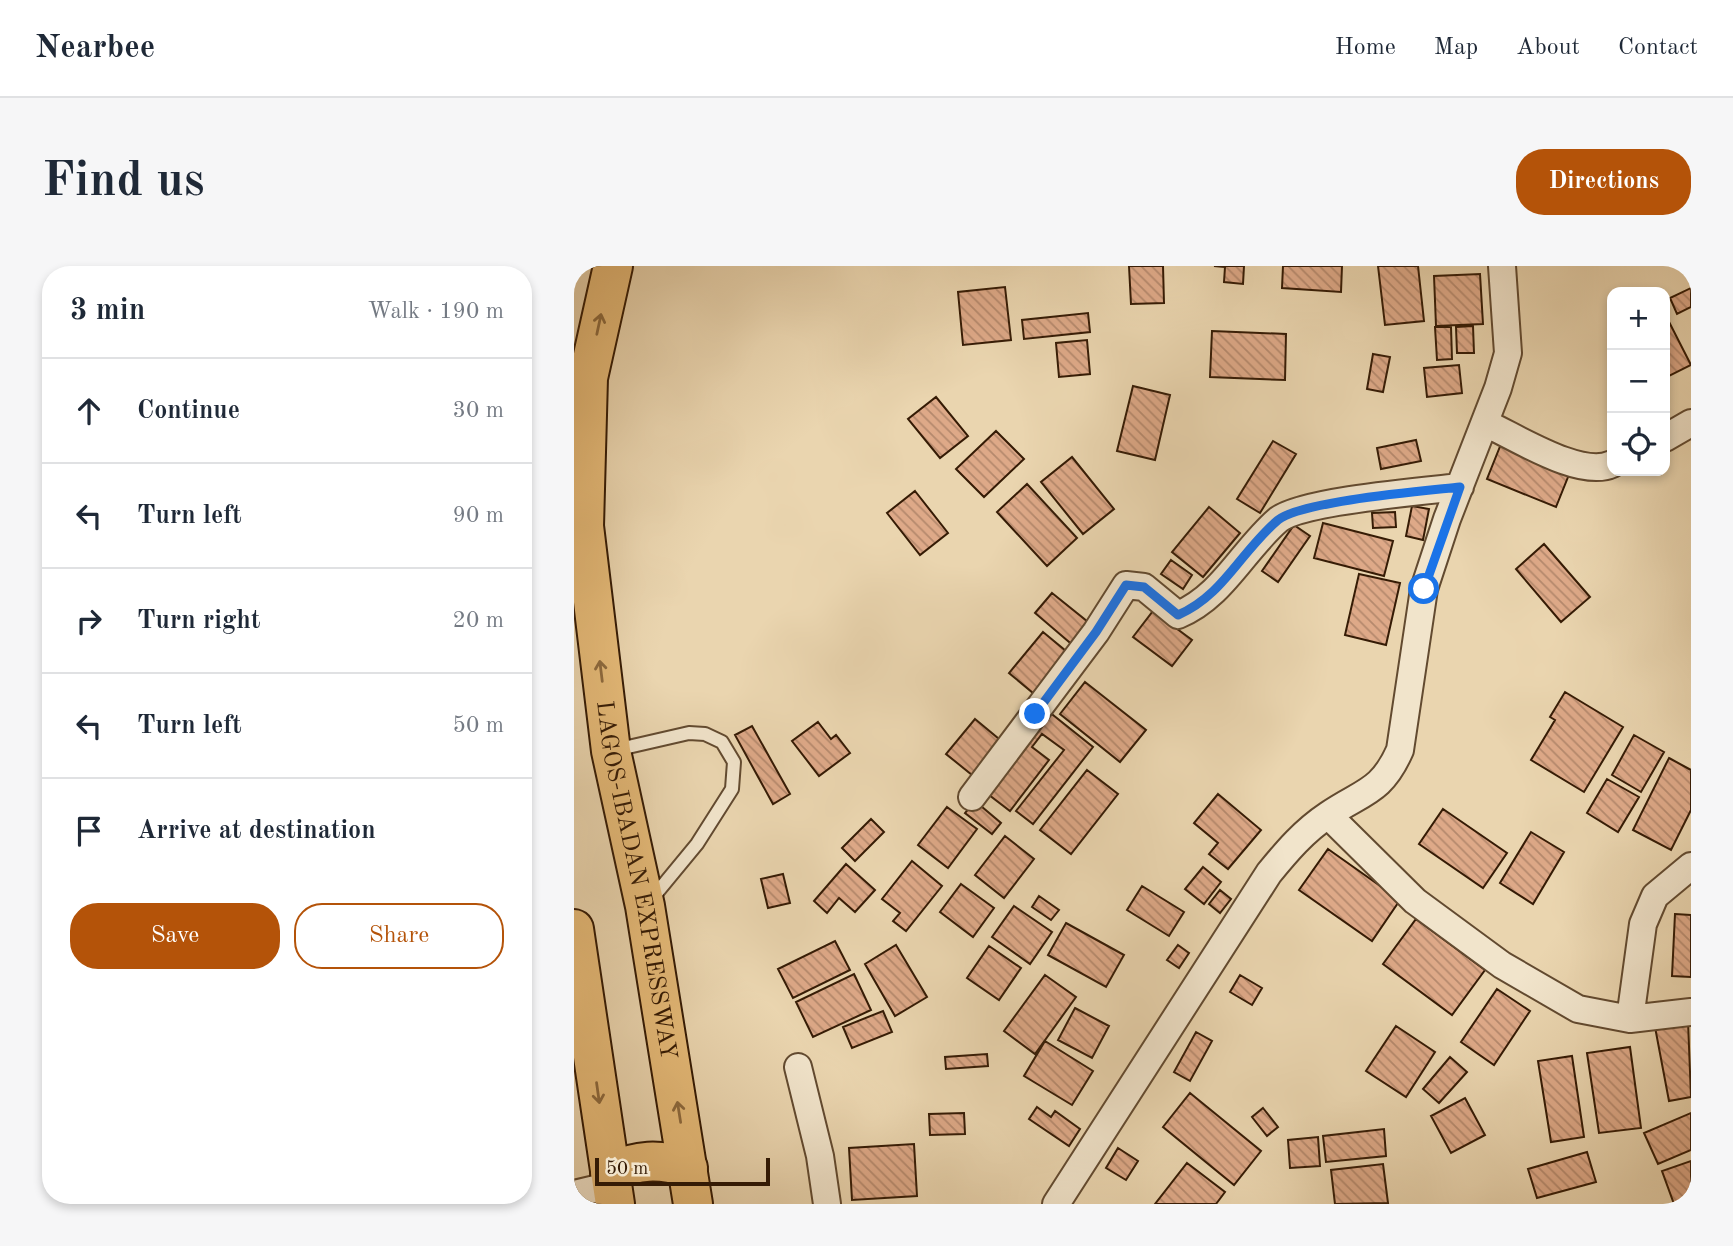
<!DOCTYPE html>
<html lang="en">
<head>
<meta charset="utf-8">
<style>
	:root { --surface:#fff; --page:#f6f6f7; --text:#1f2937; --muted:#747a83; --line:#e0e1e3; --accent:#b45309 }
	body { margin:0; font-family:"Old Standard TT",serif; background:var(--page); color:var(--text) }
	.controls { position:absolute; right:21px; top:21px; display:grid; overflow:hidden; border-radius:14px; box-shadow:0 4px 10px #0003 }
	.controls button { width:63px; height:63px; display:grid; place-items:center; padding:0; border:0; border-bottom:2px solid var(--line); background:var(--surface); color:var(--text); font:35px sans-serif }
	.scale { position:absolute; left:21px; bottom:18px; width:175px; box-sizing:border-box; padding-left:7px; border:4px solid #351b05; border-top:0; font-size:19px; line-height:24px; white-space:nowrap; color:#351b05; -webkit-text-stroke:5px #f1e4cb; paint-order:stroke }
	.stop { position:absolute; width:21px; height:21px; margin:-16px; border:5px solid #1a73e8; border-radius:50%; background:#fff }
	.stop.end { background:#1a73e8; border-color:#fff; box-shadow:0 2px 7px #0008 }
	.list { margin:0; padding:0; list-style:none }
	h2 { display:flex; justify-content:space-between; align-items:center; height:91px; margin:0; padding:0 28px; font-size:30px }
	h2 small { font-size:23px; font-weight:400; color:var(--muted) }
	.list li { display:grid; grid-template-columns:46px 1fr auto; gap:21px; align-items:center; box-sizing:border-box; height:105px; padding:0 28px; border-top:2px solid var(--line) }
	.list b { display:block; font-size:26px; white-space:nowrap }
	.list em { font-size:23px; font-style:normal; color:var(--muted) }
	.actions { display:flex; gap:14px; padding:21px 28px }
	.actions a { flex:1; padding:16px 0; border:2px solid var(--accent); border-radius:28px; text-align:center; font-size:24px; color:var(--accent) }
	.actions .main { background:var(--accent); color:#fff }
	.icon { flex:none; width:38px; height:38px; fill:none; stroke:currentColor; stroke-width:2; stroke-linecap:round; stroke-linejoin:round }
	.map { position:relative; flex:none; width:1117px; height:938px; overflow:hidden; border-radius:28px }
	header { display:flex; align-items:center; gap:42px; box-sizing:border-box; height:98px; padding:0 35px; background:var(--surface); border-bottom:2px solid var(--line) }
	header strong { font-size:33px }
	nav { display:flex; gap:38px; margin-inline-start:auto; font-size:24px }
	.intro { display:flex; align-items:center; justify-content:space-between; box-sizing:border-box; height:168px; padding:0 42px }
	h1 { margin:0; font-size:49px }
	.button { padding:18px 32px; border-radius:28px; background:var(--accent); color:#fff; font-size:24px; font-weight:700 }
	main { display:flex; gap:42px; padding:0 42px }
	aside { flex:1; background:var(--surface); border-radius:28px; box-shadow:0 4px 10px #0003 }
	.map>svg:first-child { display:block }
</style>
</head>
<body>
<header>
<strong>Nearbee</strong>
<nav><a>Home</a><a>Map</a><a>About</a><a>Contact</a></nav>
</header>
<div class="intro"><h1>Find us</h1><a class="button">Directions</a></div>
<main>
<aside>
<h2>3 min<small>Walk · 190 m</small></h2>
<ul class="list">
<li><svg class="icon" aria-label="ahead" viewBox="0 0 24 24"><path d="M12 20V5M6 11l6-6 6 6"/></svg><div><b>Continue</b></div><em>30 m</em></li>
<li><svg class="icon" aria-label="left" viewBox="0 0 24 24"><path d="M17 20v-9H6M10 6l-5 5 5 5"/></svg><div><b>Turn left</b></div><em>90 m</em></li>
<li><svg class="icon" aria-label="right" viewBox="0 0 24 24"><path d="M7 20v-9h11M14 6l5 5-5 5"/></svg><div><b>Turn right</b></div><em>20 m</em></li>
<li><svg class="icon" aria-label="left" viewBox="0 0 24 24"><path d="M17 20v-9H6M10 6l-5 5 5 5"/></svg><div><b>Turn left</b></div><em>50 m</em></li>
<li><svg class="icon" aria-label="arrive" viewBox="0 0 24 24"><path d="M6 21V4h12l-3 4 3 4H6"/></svg><div><b>Arrive at destination</b></div></li>
</ul>
<div class="actions"><a class="main">Save</a><a>Share</a></div>
</aside>
<div class="map">
<svg width="1117" height="938" viewBox="0 0 1117 938">
	<defs>
		<pattern id="building-back-hatch" width="6" height="6" patternUnits="userSpaceOnUse" patternTransform="scale(1.75)"><rect width="6" height="6" fill="#dea988"/><path d="M-1 5l2 2M0 0l6 6M5-1l2 2" fill="none" stroke="#b5896d"/></pattern>
	</defs>
	<rect width="100%" height="100%" fill="#ead5af"/>
	<filter id="stains"><feTurbulence type="fractalNoise" baseFrequency=".00286" numOctaves="4"/><feColorMatrix values="0 0 0 0 .2 0 0 0 0 .09 0 0 0 0 .02 0 0 0 .5 -.17"/></filter>
	<radialGradient id="worn" r=".72"><stop offset=".6" stop-color="#630" stop-opacity="0"/><stop offset="1" stop-color="#630" stop-opacity=".3"/></radialGradient>
	<path fill="url(#building-back-hatch)" stroke="#351b05" stroke-width="2" d="M555 0H589L590 37 557 38Z
		M640 0H670L669 18 650 16 651 1Z
		M709 0H768L767 26 708 22Z
		M804 0H844L850 55 811 59Z
		M906 8 909 58 862 60 860 10Z
		M431 21 437 74 389 79 384 26Z
		M1117 22V41L1103 48 1096 32Z
		M514 47 516 66 450 73 448 54Z
		M1091 48 1117 99 1091 112Z
		M899 60 900 87H883L882 61Z
		M861 61H877L878 93 863 94Z
		M638 65 712 68 711 114 636 111Z
		M513 74 516 108 485 111 482 77Z
		M799 88 816 91 809 126 793 123Z
		M885 99 888 127 853 131 850 102Z
		M559 120 596 129 581 194 543 185Z
		M362 131 394 170 366 192 334 153Z
		M422 165 450 193 410 231 382 203Z
		M842 174 847 195 807 203 803 182Z
		M699 175 722 188 686 247 663 233Z
		M927 178 996 206 982 241 913 213Z
		M498 191 540 243 509 268 467 216Z
		M453 218 503 272 473 300 423 246Z
		M341 225 374 267 346 289 313 247Z
		M838 240 855 243 849 274 832 270Z
		M635 241 666 267 629 311 598 286Z
		M821 246 822 261 799 262 798 247Z
		M749 257 819 275 810 310 740 292Z
		M720 259 736 270 704 316 688 305Z
		M970 278 1016 331 987 356 942 303Z
		M597 294 618 309 609 323 587 308Z
		M785 308 826 317 812 379 771 369Z
		M478 327 519 360 501 381 461 347Z
		M579 345 618 374 598 400 559 371Z
		M469 366 498 390 465 432 435 407Z
		M511 416 572 464 546 496 486 448Z
		M991 426 1049 461 1010 526 957 494 981 454 976 451Z
		M469 441 519 481 459 558 442 545 490 484 468 468 458 481 475 494 436 545 406 522Z
		M401 453 431 478 403 513 372 488Z
		M244 456 257 473 262 469 276 487 245 510 218 475Z
		M178 460 216 528 199 538 161 469Z
		M1060 469 1090 486 1067 526 1038 509Z
		M1095 492 1117 504V544L1097 584 1059 564Z
		M513 504 544 528 497 588 466 564Z
		M1033 513 1065 531 1044 566 1013 547Z
		M644 528 687 564 654 603 635 588 644 577 620 557Z
		M401 535 427 557 418 568 391 547Z
		M373 541 403 563 374 602 344 579Z
		M869 543 933 587 909 622 845 578Z
		M297 553 310 566 281 595 268 582Z
		M957 566 990 586 959 638 926 617Z
		M431 570 460 593 430 632 401 609Z
		M754 583 826 634 798 675 725 624Z
		M338 595 368 620 332 665 319 655 326 647 308 633Z
		M272 598 301 624 281 646 265 632 253 647 240 635Z
		M629 601 647 616 630 638 611 623Z
		M209 608 216 637 194 642 187 613Z
		M387 618 420 642 399 671 366 646Z
		M568 620 610 646 595 670 553 644Z
		M646 624 657 633 646 647 635 638Z
		M465 630 485 644 477 654 458 641Z
		M440 640 478 666 456 698 418 671Z
		M1101 648 1117 649V711L1098 710Z
		M842 653 911 704 878 749 809 698Z
		M492 657 550 689 532 721 474 689Z
		M261 675 276 704 219 732 204 703Z
		M322 679 353 731 321 750 291 698Z
		M604 679 615 687 605 702 593 694Z
		M415 680 447 702 425 734 393 712Z
		M280 708 297 744 239 771 222 736Z
		M471 709 502 731 461 788 430 765Z
		M666 709 688 722 678 739 656 726Z
		M923 723 956 745 920 799 887 776Z
		M501 742 535 760 518 792 484 774Z
		M309 745 318 766 278 782 269 761Z
		M1114 755 1117 831 1095 835 1081 761Z
		M822 760 861 786 832 831 792 805Z
		M622 766 638 775 616 815 600 806Z
		M471 775 519 805 498 839 450 810Z
		M1056 781 1067 862 1025 867 1013 787Z
		M413 788 414 800 372 803 371 791Z
		M998 790 1010 871 977 876 964 795Z
		M876 791 893 806 865 837 849 823Z
		M616 827 687 885 660 919 589 861Z
		M891 832 911 869 877 887 857 850Z
		M463 841 477 851 481 845 506 863 495 880 455 853Z
		M689 842 704 861 693 870 678 851Z
		M390 847 391 868 356 869 355 848Z
		M1117 847V884L1084 898 1070 867Z
		M810 863 812 890 752 896 749 870Z
		M744 871 746 900 716 902 714 874Z
		M340 878 343 930 278 934 275 882Z
		M544 882 564 895 552 914 532 902Z
		M1013 886 1022 916 963 932 954 903Z
		M1117 895V936L1100 938 1088 905Z
		M613 897 651 926 642 938H581Z
		M809 898 814 937 761 938 757 904Z"/>
	<g fill="none" stroke-linecap="round" stroke-linejoin="round">
		<defs>
			<path id="service" d="M41 484 115 467 131 468 148 476 160 496 158 523 123 578 76 635"/>
			<path id="minor" d="M911 157C942 171 1007 213 1038 198
				M1091 172 1117 157
				M398 531 522 366 552 319 570 321 604 349C649 330 668 285 704 254 727 235 850 225 886 221
				M754 549 841 635 928 699 1004 743 1056 753 1117 746
				M1056 753 1069 658 1081 630 1117 600
				M224 801 246 890 253 938
				M0 928 38 919
				M482 938 695 607C713 585 730 565 754 549 789 525 807 527 826 484L850 323 873 253 924 122 934 87 928 0"/>
			<g id="motorway">
				<path id="s1" d="M39 0 14 112 10 260 37 485 71 640 119 938"/>
				<path d="M0 663 41 938"/>
				<path d="M36 906C64 894 84 892 114 902"/>
			</g>
		</defs>
		<use href="#service" stroke="#624a30" stroke-width="16"/>
		<use href="#minor" stroke="#624a30" stroke-width="30"/>
		<use href="#motorway" stroke="#351b05" stroke-width="42"/>
		<use href="#service" stroke="#f1e4cb" stroke-width="12"/>
		<use href="#minor" stroke="#f1e4cb" stroke-width="26"/>
		<use href="#motorway" stroke="#e5ba78" stroke-width="38"/>
	</g>
	<defs><path id="oneway-shaft" d="M-6 0H5M1.5-3L5.5 0L1.5 3" fill="none" stroke-width="1.6" stroke-linecap="round" stroke-linejoin="round" transform="scale(1.75)"/></defs>
	<g stroke="#8d6a3e">
		<use href="#oneway-shaft" transform="translate(25 58) rotate(-78)"/>
		<use href="#oneway-shaft" transform="translate(27 405) rotate(-97)"/>
		<use href="#oneway-shaft" transform="translate(24 827) rotate(82)"/>
		<use href="#oneway-shaft" transform="translate(105 846) rotate(-99)"/>
	</g>
	<g fill="none" stroke-linecap="round" stroke-linejoin="round">
		<path stroke="#1a73e8" stroke-width="9" d="M461 448 522 366 552 319 570 321 604 349C649 330 667 285 704 254 728 235 850 225 886 221L850 323"/>
	</g>
	<g text-anchor="middle" stroke-width="5" stroke-linejoin="round" paint-order="stroke">
		<g font-size="24" fill="#351b05" stroke="#f1e4cb">
			<text dy="8" stroke="none"><textPath href="#s1" startOffset="621">LAGOS-IBADAN EXPRESSWAY</textPath></text>
		</g>
	</g>
	<rect width="100%" height="100%" filter="url(#stains)"/>
	<rect width="100%" height="100%" fill="url(#worn)"/>
</svg>
<div class="controls">
<button>+</button>
<button>−</button>
<button><svg class="icon" aria-label="locate" viewBox="0 0 24 24"><circle cx="12" cy="12" r="6"/><path d="M12 2v4M12 18v4M2 12h4M18 12h4"/></svg></button>
</div>
<div class="scale">50 m</div>
<div class="stop" style="left:850px;top:323px"></div>
<div class="stop end" style="left:461px;top:448px"></div>
</div>
</main>
</body>
</html>
